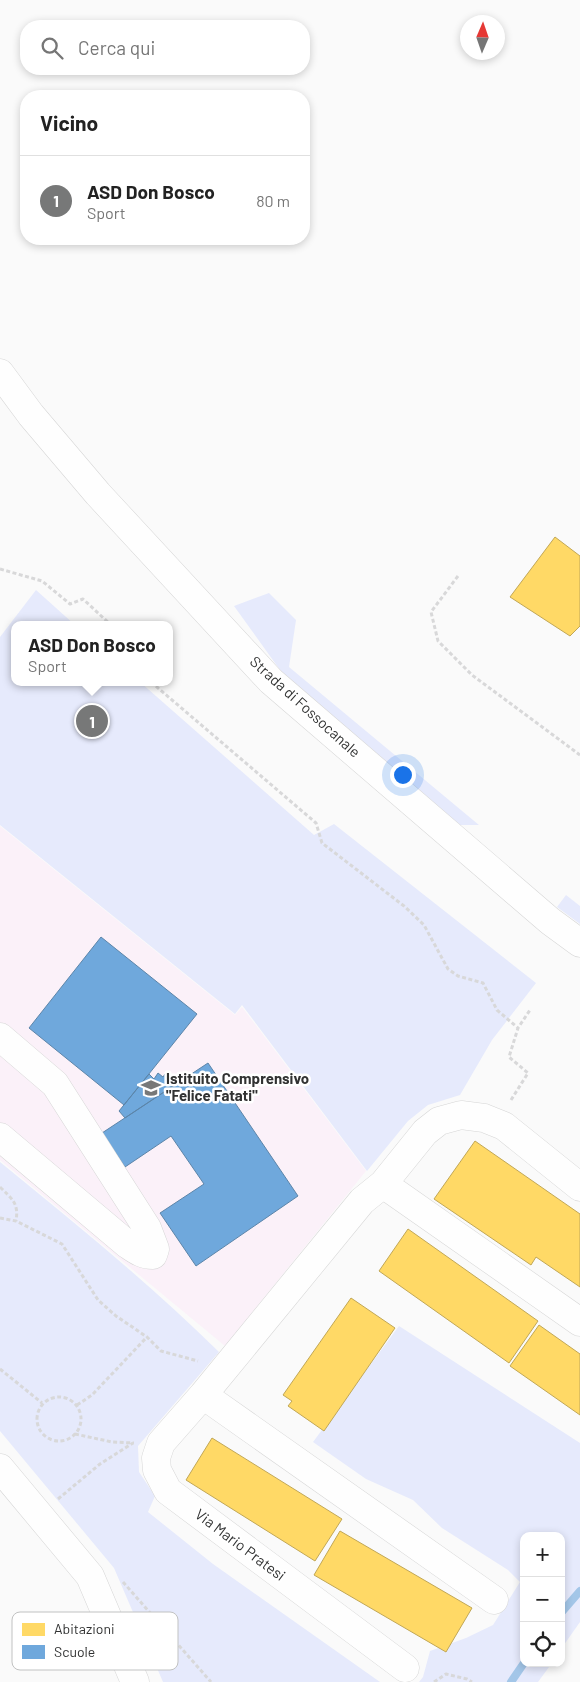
<!DOCTYPE html>
<html lang="it">
<head>
<meta charset="utf-8">
<style>
	:root { --surface:#fff; --page:#f2f2f2; --text:#222; --muted:#767676; --line:#e0e0e0; --accent:#777878 }
	body { margin:0; font-family:Barlow,sans-serif; background:var(--page); color:var(--text) }
	.controls { position:absolute; right:15px; bottom:15px; display:grid; overflow:hidden; border-radius:10px; box-shadow:0 2px 8px #0003 }
	.controls button { width:45px; height:45px; display:grid; place-items:center; padding:0; border:0; border-bottom:1px solid var(--line); background:var(--surface); color:var(--text); font:25px sans-serif }
	.compass { position:absolute; left:460px; top:15px; width:45px; height:45px; border-radius:50%; background:var(--surface); box-shadow:0 2px 8px #0003; rotate:2deg }
	.you { position:absolute; left:402px; top:774px; width:18px; height:18px; margin:-12px; border:4px solid #fff; border-radius:50%; background:#1a73e8; box-shadow:0 0 0 8px #1a73e833 }
	.badge { display:grid; place-items:center; width:32px; height:32px; border-radius:50%; background:var(--accent); color:#fff; font-size:16px; font-weight:700 }
	.pin { position:absolute; translate:-50% -50%; border:2px solid #fff; box-shadow:0 1px 5px #0006 }
	.popup { position:absolute; left:11px; top:621px; width:162px; height:65px; box-sizing:border-box; display:grid; place-content:center; border-radius:10px; background:var(--surface); filter:drop-shadow(0 1px 4px #0005); font-size:16px; white-space:nowrap; color:var(--muted) }
	.popup b { font-size:19px; color:var(--text) }
	.popup::after { content:''; position:absolute; left:50%; top:100%; margin-left:-10px; border:10px solid transparent; border-top-color:var(--surface) }
	.list { margin:0; padding:0; list-style:none }
	h2 { display:flex; justify-content:space-between; align-items:center; height:65px; margin:0; padding:0 20px; font-size:21px }
	h2 small { font-size:16px; font-weight:400; color:var(--muted) }
	.list li { display:grid; grid-template-columns:32px 1fr auto; gap:15px; align-items:center; box-sizing:border-box; height:90px; padding:0 20px; border-top:1px solid var(--line) }
	.list b { display:block; font-size:19px; white-space:nowrap }
	.list p { margin:0; font-size:16px; white-space:nowrap; color:var(--muted) }
	.list em { font-size:16px; font-style:normal; color:var(--muted) }
	.icon { flex:none; width:28px; height:28px; fill:none; stroke:currentColor; stroke-width:2; stroke-linecap:round; stroke-linejoin:round }
	.map { position:relative; flex:none; width:580px; height:1682px; overflow:hidden }
	.search { position:absolute; background:var(--surface); box-shadow:0 2px 8px #0003; left:20px; top:20px; width:290px; height:55px; display:flex; align-items:center; gap:12px; box-sizing:border-box; padding:0 18px; border-radius:20px; color:var(--muted); font-size:19px }
	.panel { position:absolute; background:var(--surface); box-shadow:0 2px 8px #0003; left:20px; top:90px; width:290px; height:155px; border-radius:20px }
	.map>svg:first-child { display:block }
</style>
</head>
<body>
<div class="map">
<svg width="580" height="1682" viewBox="0 0 580 1682">
	<rect width="100%" height="100%" fill="#fafafa"/>
	<path fill="#fbf1f9" d="M0 826 235 1015 242 1007 366 1171 225 1346 0 1160Z"/>
	<path fill="#e6eafc" d="M36 590 75 625H14V682H140L314 835 334 824 536 983 492 1040 460 1095 428 1105 408 1121 367 1171 242 1005 235 1014 0 825V637Z
		M269 593 296 620 289 667 479 825H460L280 670 234 606Z
		M566 895 580 906V924L557 907Z
		M0 1162C75 1223 150 1284 219 1352L138 1446 139 1472 155 1496 148 1512 213 1564 380 1682H163L114 1568 0 1431Z
		M399 1326 580 1443V1622L561 1649V1536H524V1663H552L538 1682H419L423 1677 430 1651 466 1638 493 1625 520 1582 508 1570 442 1528 413 1500 366 1479 313 1442Z"/>
	<path fill="#ffd966" stroke="#c1a756" d="M555 537 580 556V626L570 636 510 597Z
		M475 1141 580 1214V1287L536 1257 531 1265 434 1199Z
		M408 1229 538 1321 509 1363 379 1271Z
		M351 1298 395 1328 324 1431 288 1406 292 1401 283 1395Z
		M539 1325 580 1354V1415L510 1366Z
		M212 1438 342 1519 315 1561 186 1480Z
		M340 1531 472 1608 446 1652 314 1575Z"/>
	<path fill="#6fa8dc" stroke="#5c85a9" d="M101 937 197 1014 124 1105 29 1028Z
		M208 1063 298 1196 196 1266 160 1213 204 1184 171 1136 125 1167 102 1133Z
		M158 1073 163 1077 165 1074 168 1076H182L185 1078 125 1118 119 1111 149 1074 154 1079Z"/>
	<g fill="none" stroke-linecap="round" stroke-linejoin="round">
		<path stroke="#a3c6e8" stroke-width="8" d="M561 1613 580 1591
			M511 1682 524 1663"/>
		<defs>
			<path id="minor" d="M0 373 31 415 98 494 271 681 550 921 580 943
				M0 1037 55 1084 147 1228 155 1249 153 1255C142 1255 136 1250 127 1244L0 1137
				M383 1184 580 1322
				M203 1395 494 1600
				M0 1468 90 1576 135 1682
				M405 1668 168 1491 157 1470 156 1458 161 1443 203 1395 362 1201 383 1184 425 1132 439 1121 461 1115 484 1118 504 1126 580 1187"/>
		</defs>
		<use href="#minor" stroke="#d6d6d6" stroke-width="29"/>
		<path stroke="#d8d8d9" stroke-width="3" stroke-dasharray="4 2.5" stroke-linecap="butt" d="M0 569 42 581 70 604 83 599 111 625
			M458 576 431 612 438 641 472 675 580 755
			M151 682 316 823 322 843 404 906 424 925 448 969 458 976 483 983 497 1010 518 1028
			M511 1100 528 1073 509 1057 518 1028 530 1010
			M0 1187C12 1199 19 1203 16 1221
			M0 1218 16 1221 62 1244 98 1300 116 1316 147 1337 161 1351 198 1361
			M0 1369 42 1403
			M37 1419a22 22 0 1 1 44 0a22 22 0 1 1-44 0Z
			M77 1405 92 1395 147 1337
			M75 1434 112 1442 134 1443
			M58 1499 100 1464 133 1443
			M123 1582 211 1682
			M434 1682 446 1674 467 1679 472 1682"/>
		<use href="#minor" stroke="#fefefe" stroke-width="28"/>
	</g>
	<defs>
		<symbol id="school-bare" viewBox="-9 -9 18 18"><path d="M0-5L7-2L0 1L-7-2ZM-4 1L0 2.5L4 1V4Q0 6-4 4Z" fill="#777878" stroke="#fff" stroke-width="2.5" paint-order="stroke"/></symbol>
	</defs>
	<g fill-rule="evenodd">
		<use href="#school-bare" x="137" y="1074" width="28" height="28"/>
	</g>
	<g text-anchor="middle" stroke-width="5" stroke-linejoin="round" paint-order="stroke">
		<g font-size="15" fill="#313232" stroke="#fff">
			<text transform="translate(305 707) rotate(42)" y="5">Strada di Fossocanale</text>
			<text transform="translate(240 1545) rotate(37)" y="5">Via Mario Pratesi</text>
		</g>
		<g font-size="15" font-weight="bold" fill="#313232" stroke="#fff" text-anchor="start">
			<text x="166" y="1084">Istituito Comprensivo<tspan x="166" dy="17">"Felice Fatati"</tspan></text>
		</g>
	</g>
	<rect x="12" y="1612" width="166" height="58" rx="8" fill="#fff" stroke="#c1c2c2" stroke-width="1"/>
	<rect x="22" y="1623" width="23" height="13" fill="#ffd966"/>
	<rect x="22" y="1645" width="23" height="14" fill="#6fa8dc"/>
	<g font-size="14" fill="#313232">
		<text x="54" y="1634">Abitazioni</text>
		<text x="54" y="1657">Scuole</text>
	</g>
</svg>
<div class="controls">
<button>+</button>
<button>−</button>
<button><svg class="icon" aria-label="locate" viewBox="0 0 24 24"><circle cx="12" cy="12" r="6"/><path d="M12 2v4M12 18v4M2 12h4M18 12h4"/></svg></button>
</div>
<svg class="compass" viewBox="-18 -18 36 36"><path d="M0-13l5 13h-10z" fill="#e53935"/><path d="M0 13l5-13h-10z" fill="#767676"/></svg>
<div class="you"></div>
<div class="pin badge" style="left:92px;top:721px">1</div>
<div class="popup"><b>ASD Don Bosco</b>Sport</div>
<div class="search"><svg class="icon" aria-label="search" viewBox="0 0 24 24"><circle cx="10" cy="10" r="6"/><path d="M15 15l6 6"/></svg>Cerca qui</div>
<section class="panel">
<h2>Vicino<small></small></h2>
<ul class="list">
<li><span class="badge">1</span><div><b>ASD Don Bosco</b><p>Sport</p></div><em>80 m</em></li>
</ul>
</section>
</div>
</body>
</html>
